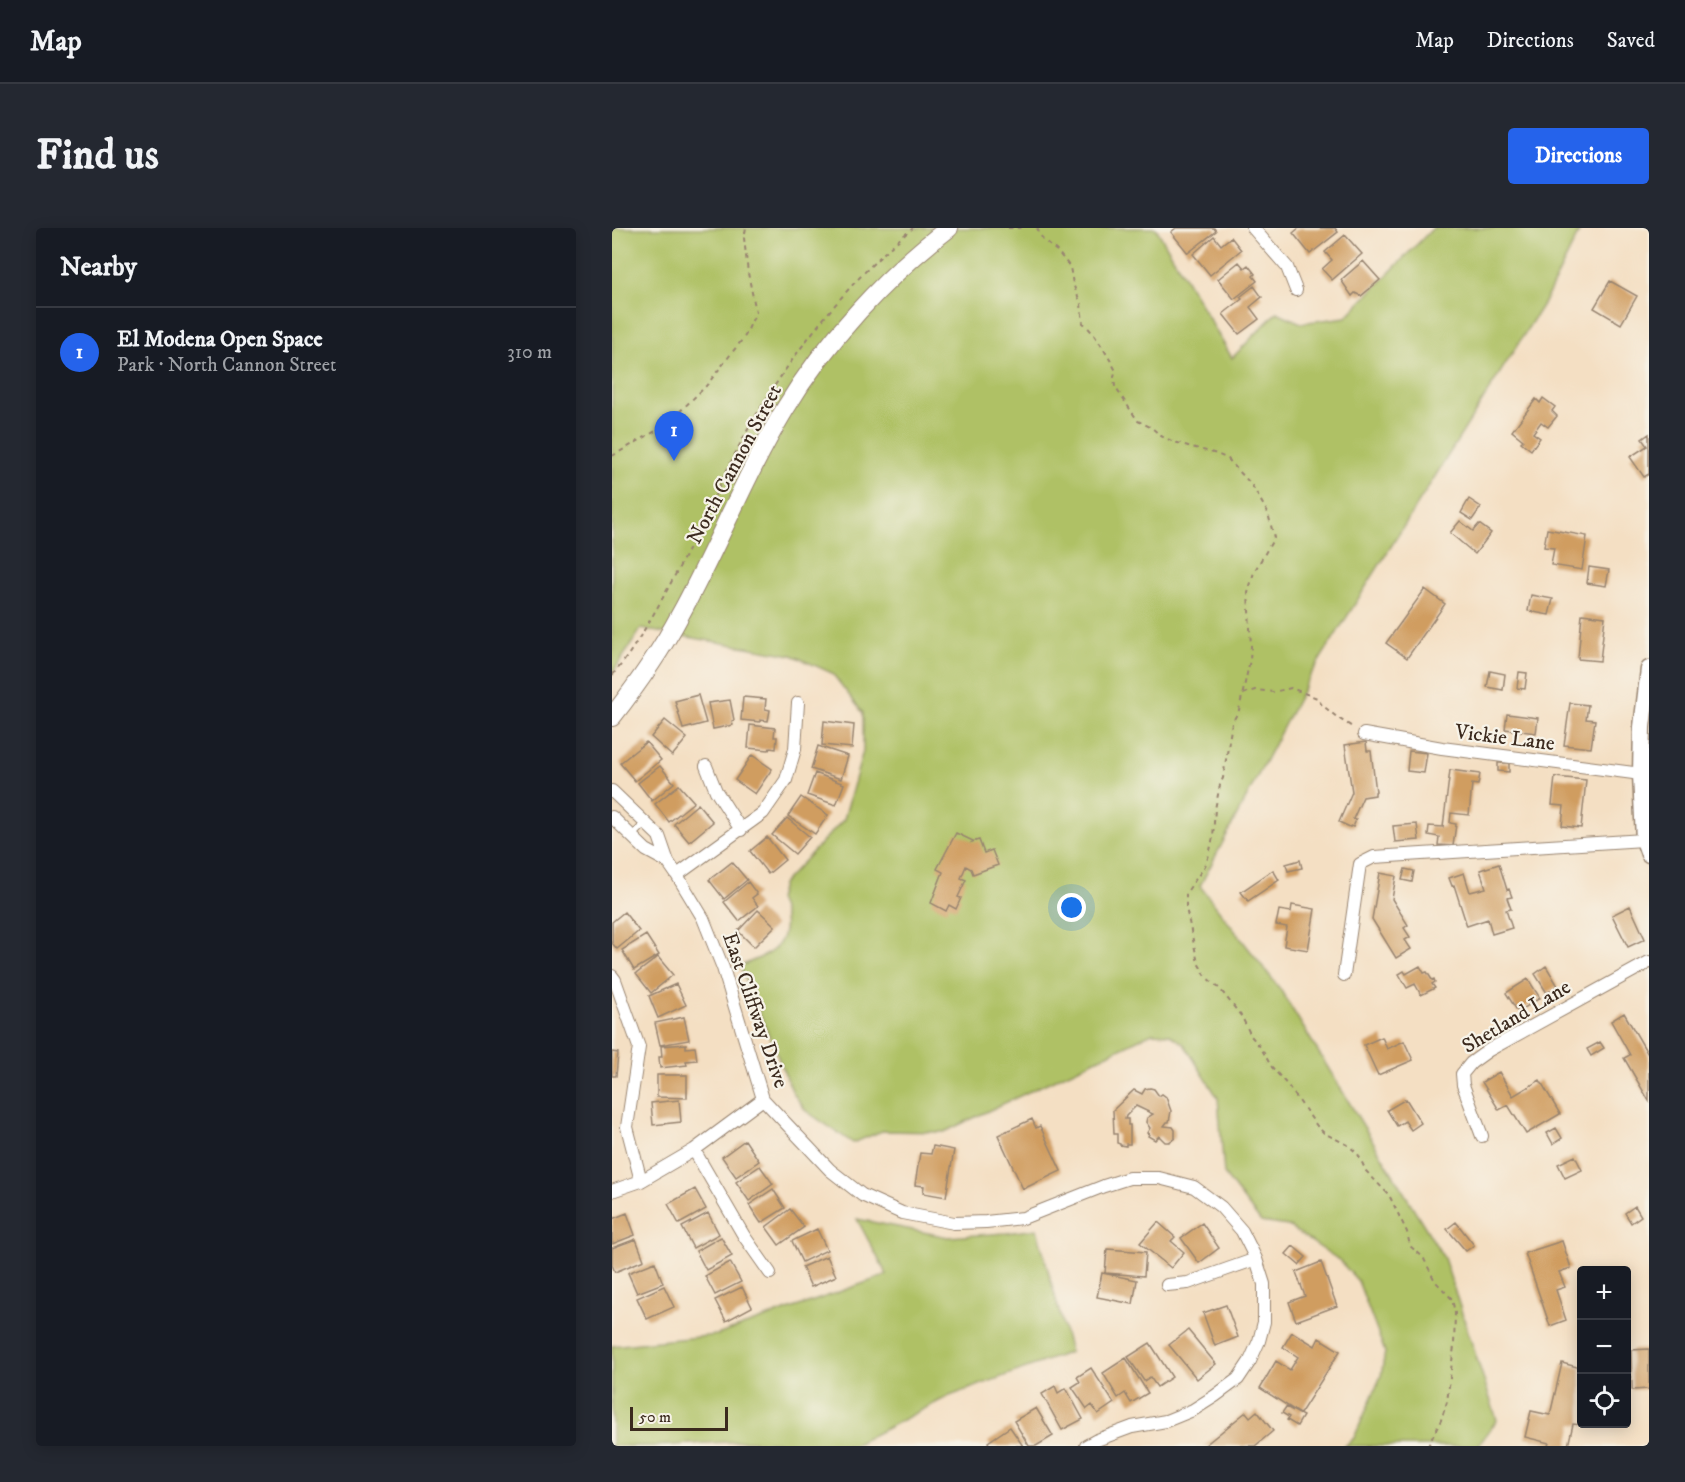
<!DOCTYPE html>
<html lang="en">
<head>
<meta charset="utf-8">
<style>
	:root { --surface:#171b24; --page:#242831; --text:#f1f3f6; --muted:#9ea1a6; --line:#363941; --accent:#2563eb }
	body { margin:0; font-family:"IM FELL DW Pica",serif; background:var(--page); color:var(--text) }
	.controls { position:absolute; right:18px; bottom:18px; display:grid; overflow:hidden; border-radius:6px; box-shadow:0 3px 15px #0003 }
	.controls button { width:54px; height:54px; display:grid; place-items:center; padding:0; border:0; border-bottom:2px solid var(--line); background:var(--surface); color:var(--text); font:30px sans-serif }
	.scale { position:absolute; left:18px; bottom:15px; width:98px; box-sizing:border-box; padding-left:6px; border:3px solid #3b2a1e; border-top:0; font-size:16px; line-height:21px; white-space:nowrap; color:#3b2a1e; -webkit-text-stroke:4px #f7f3e8; paint-order:stroke }
	.you { position:absolute; left:460px; top:680px; width:21px; height:21px; margin:-15px; border:4px solid #fff; border-radius:50%; background:#1a73e8; box-shadow:0 0 0 9px #1a73e833 }
	.badge { display:grid; place-items:center; width:39px; height:39px; border-radius:50%; background:var(--accent); color:#fff; font-size:20px; font-weight:700 }
	.pin { position:absolute; translate:-50% -50px; filter:drop-shadow(0 2px 3px #0008) }
	.pin::after { content:''; position:absolute; top:32px; width:21px; height:18px; background:inherit; clip-path:polygon(0 0,100% 0,50% 100%) }
	.list { margin:0; padding:0; list-style:none }
	h2 { display:flex; justify-content:space-between; align-items:center; height:78px; margin:0; padding:0 24px; font-size:26px }
	h2 small { font-size:20px; font-weight:400; color:var(--muted) }
	.list li { display:grid; grid-template-columns:39px 1fr auto; gap:18px; align-items:center; box-sizing:border-box; height:90px; padding:0 24px; border-top:2px solid var(--line) }
	.list b { display:block; font-size:22px; white-space:nowrap }
	.list p { margin:0; font-size:20px; white-space:nowrap; color:var(--muted) }
	.list em { font-size:20px; font-style:normal; color:var(--muted) }
	.icon { flex:none; width:33px; height:33px; fill:none; stroke:currentColor; stroke-width:2; stroke-linecap:round; stroke-linejoin:round }
	.map { position:relative; flex:none; width:1037px; height:1218px; overflow:hidden; border-radius:6px }
	header { display:flex; align-items:center; gap:36px; box-sizing:border-box; height:84px; padding:0 30px; background:var(--surface); border-bottom:2px solid var(--line) }
	header strong { font-size:28px }
	nav { display:flex; gap:33px; margin-inline-start:auto; font-size:21px }
	.intro { display:flex; align-items:center; justify-content:space-between; box-sizing:border-box; height:144px; padding:0 36px }
	h1 { margin:0; font-size:42px }
	.button { padding:15px 27px; border-radius:6px; background:var(--accent); color:#fff; font-size:21px; font-weight:700 }
	main { display:flex; gap:36px; padding:0 36px }
	aside { flex:1; background:var(--surface); border-radius:6px; box-shadow:0 3px 15px #0003 }
	.map>svg:first-child { display:block }
</style>
</head>
<body>
<header>
<strong>Map</strong>
<nav><a>Map</a><a>Directions</a><a>Saved</a></nav>
</header>
<div class="intro"><h1>Find us</h1><a class="button">Directions</a></div>
<main>
<aside>
<h2>Nearby<small></small></h2>
<ul class="list">
<li><span class="badge">1</span><div><b>El Modena Open Space</b><p>Park · North Cannon Street</p></div><em>310 m</em></li>
</ul>
</aside>
<div class="map">
<svg width="1037" height="1218" viewBox="0 0 1037 1218">
	<rect width="100%" height="100%" fill="#f7f3e8"/>
	<filter id="ink" filterUnits="userSpaceOnUse"><feTurbulence type="fractalNoise" baseFrequency=".0167" numOctaves="2"/><feDisplacementMap in="SourceGraphic" scale="12" xChannelSelector="R" yChannelSelector="G"/><feConvolveMatrix kernelMatrix="1 2 1 2 8 2 1 2 1" color-interpolation-filters="sRGB"/></filter>
	<filter id="wash" filterUnits="userSpaceOnUse"><feTurbulence type="fractalNoise" baseFrequency=".008" numOctaves="4" result="noise"/><feDisplacementMap in="SourceGraphic" scale="24" xChannelSelector="R" yChannelSelector="G"/><feGaussianBlur stdDeviation="1.35" result="paint"/><feColorMatrix in="noise" values="0 0 0 0 0 0 0 0 0 0 0 0 0 0 0 0 0 1.4 0 .05"/><feComposite in="paint" operator="in"/></filter>
	<g filter="url(#wash)">
		<rect width="100%" height="100%" fill="#f4dfc3"/>
		<path fill="#afc165" stroke="#757642" stroke-width="1.5" d="M0 0H544L620 130 665 84 689 95 734 89 821 0H969L933 73 699 446 588 658 668 761 832 1030 885 1192 866 1218H733L742 1210 769 1148 773 1124 746 1053 727 1032 676 998 649 994 612 946 606 870 572 816 557 806 540 805 332 904 270 903 241 915 194 883 181 865 128 738C137 734 147 731 155 726 176 714 176 692 166 672L170 656 232 591 251 523V485L220 445 180 427 29 401 0 446Z
			M245 991 336 1009 394 1005 425 1001 458 1124 335 1169 240 1218 134 1213 40 1218H0V1118L105 1107 275 1047Z"/>
		<g id="blocks">
			<path fill="#d09d61" d="M564 0H602L604 3 576 25 559 4Z
				M687 0H723L726 4 698 26 681 5Z
				M733 7 750 26 720 52 710 41 720 32 713 24Z
				M602 8 609 17 619 9 629 22 598 47 581 26Z
				M751 33 768 52 749 68 743 65 740 68 729 52Z
				M627 34 632 40 636 37 643 46 641 48 645 53 622 71 606 51Z
				M998 53 1025 68 1009 96 982 80Z
				M642 58 650 69 638 79 647 91 627 106 611 86 630 71 628 69Z
				M931 170 943 179 940 183 945 188 936 199 929 194 921 205 928 210 919 222 909 214 911 212 900 203 924 171 928 175Z
				M1037 206V246L1032 249 1018 229 1035 218 1030 211Z
				M857 271 869 279 860 292 849 285Z
				M848 293 861 303 867 296 879 305 863 326 838 305Z
				M935 301 975 308 970 342 939 337 942 320 932 319Z
				M977 339 997 342 994 358 975 355Z
				M813 361 833 376 795 430 774 415Z
				M919 367 941 371 937 387 916 383Z
				M970 386 993 389 988 433 966 431Z
				M878 443 893 446 891 462 875 459Z
				M907 444 915 445 913 461 905 460Z
				M86 467 94 495 71 501 63 473Z
				M131 469 154 471 153 481 158 482 156 493 148 492V494L129 492Z
				M118 472 122 492 120 493 121 497 101 501 96 475Z
				M958 475 976 477 974 491 983 492 979 520 952 517Z
				M895 486 926 490 924 505 893 501Z
				M53 492 75 510 60 528 39 509Z
				M212 493 242 497 240 520 210 517Z
				M138 497 163 500 162 509H165L164 521 158 520 157 522 136 520Z
				M34 514 49 532 23 553 8 535Z
				M754 514 755 523H759L764 564H763V567L751 569 741 591 744 592 741 599 739 598 738 599 727 594 740 564 733 517Z
				M206 518 236 528 229 551 199 541Z
				M797 523 815 525 812 545 795 543Z
				M140 527 160 541 143 566 123 552Z
				M886 535H897V544L886 543Z
				M48 538 62 555 40 573 26 555Z
				M838 542 868 546 866 557 860 556 857 587 839 585 838 595 844 596 841 618 826 617 827 609 816 607 817 598 831 599Z
				M203 545 232 556 224 577 195 567Z
				M943 549 974 552 969 600 950 598 952 578 940 577Z
				M67 557 82 574 57 594 43 576Z
				M189 569 216 587 203 606 176 588Z
				M86 576 101 594 77 614 62 596Z
				M175 590 198 609 183 626 160 607Z
				M805 596 807 612 783 614 781 598Z
				M344 605 361 613 360 614 367 612 372 625 380 622 386 637 361 646 359 641 354 638 349 650 354 652 346 669 349 670 344 681 337 677 334 683 319 675 331 644 325 641Z
				M155 609 173 632 156 646 138 623Z
				M688 632 690 640 676 643 674 636Z
				M120 634 135 652 112 671 97 652Z
				M887 636 895 662 897 661 900 669 895 670 899 681 894 682 900 700 880 706 876 691 855 698 842 657 840 658 837 650 852 645 858 664 874 660 868 642Z
				M793 641 802 643 800 654 790 652Z
				M661 642 667 652 636 673 629 664Z
				M768 645 784 648 780 671 796 697 792 700 798 709 793 712 799 721 784 730 760 691Z
				M136 654 145 666 140 670 146 678 127 693 112 674Z
				M680 677 703 681 696 722 672 718 675 699 664 697 667 682 679 684Z
				M1018 678 1033 711 1016 719 1000 687Z
				M146 682 163 698 142 719 126 703Z
				M12 684 27 703 5 721 0 715V694Z
				M34 707 47 727 22 742 10 722Z
				M46 729 61 747 39 765 24 746Z
				M808 738 812 745 815 744 820 752 822 751 823 754 820 756 823 760 809 767 803 756 795 760 787 746 792 743 794 746Z
				M934 738 946 758 935 765 923 746Z
				M916 751 928 770 906 784 894 765Z
				M64 756 74 777 46 790 37 768Z
				M1012 785 1037 828V873L1012 830 1018 827 999 793Z
				M72 789 77 812 48 817 43 795Z
				M770 809 775 821 792 813 801 832 766 847 752 817Z
				M988 814 992 820 979 828 975 821Z
				M74 816V820L83 819 85 832 74 833 75 837 48 840 47 829H50L49 818Z
				M0 824 6 825 4 848H0Z
				M887 844 901 868 928 852 948 886 914 906 896 877 887 882 870 854Z
				M45 847H75V870L45 869Z
				M538 860 542 861 547 868 550 866 554 869 559 883 557 894H555L552 898 561 899 563 902V910L557 914H553L547 908 543 912 536 908 537 906 535 905 538 900 534 894 535 890 541 886 524 878 514 888 513 891H516V897H518V916H514V918L508 917V916L505 915V906H502L501 882 522 862 530 866 533 861Z
				M794 871 809 895 799 902 793 893 785 898 775 882Z
				M67 872 69 894 41 897 39 875Z
				M420 891 424 900 428 898 449 943 411 961 386 907Z
				M944 900 950 910 941 916 935 905Z
				M133 912 147 933 124 949 110 929Z
				M321 918 342 922 334 969 311 965 312 958 303 957 308 925 319 926Z
				M963 928 970 942 953 950 946 936Z
				M148 938 161 956 137 973 124 954Z
				M83 961 94 981 67 996 56 976Z
				M161 961 173 980 149 995 137 977Z
				M1023 978 1029 988 1019 995 1013 985Z
				M178 981 192 999 167 1017 154 999Z
				M15 985 23 1007 0 1016V991Z
				M96 985 107 1006 81 1020 70 999Z
				M546 994 563 1009 559 1013 572 1024 559 1040 528 1015Z
				M844 994 862 1017 854 1023 835 1001Z
				M590 995 607 1020 587 1035 569 1010Z
				M205 1001 215 1022 190 1034 180 1013Z
				M109 1009 120 1028 94 1042 84 1023Z
				M24 1011 32 1032 3 1044 0 1037V1020Z
				M950 1013 959 1040 947 1044 953 1059 944 1062 954 1092 938 1098 913 1025Z
				M681 1018 694 1029 687 1037 674 1026Z
				M495 1021 534 1024 532 1048 493 1045Z
				M215 1028 224 1048 199 1059 190 1039Z
				M43 1034 51 1055 25 1065 16 1045Z
				M118 1034 129 1054 103 1067 93 1048Z
				M709 1034 725 1078 684 1093 677 1074 693 1068 684 1044Z
				M490 1045 525 1052 521 1076 485 1069Z
				M52 1058 62 1079 35 1091 25 1070Z
				M130 1059 140 1079 114 1093 103 1072Z
				M614 1077 626 1109 603 1118 591 1085Z
				M576 1102 604 1136 585 1151 557 1117Z
				M680 1104 703 1118 707 1110 728 1123 688 1186 648 1160 664 1133 678 1142 686 1129 671 1119Z
				M538 1115 560 1149 545 1159 538 1149 532 1153 516 1129Z
				M1037 1121V1161L1020 1162 1019 1122Z
				M514 1130 536 1165 519 1175 513 1165 506 1170 491 1145Z
				M950 1135 969 1140V1197L961 1196 956 1218H936L937 1215 913 1209 919 1183 938 1187Z
				M479 1140 502 1175 486 1186 480 1177 475 1181 460 1159 468 1154 465 1149Z
				M443 1158 446 1165 454 1160 471 1191 450 1202 430 1166Z
				M674 1179 691 1188 685 1198 675 1192 677 1189 670 1185Z
				M424 1180 441 1208 424 1218H417L402 1193Z
				M645 1183 661 1203 643 1218H592L634 1184 638 1189Z
				M398 1199 411 1218H378L376 1214Z"/>
		</g>
	</g>
	<g filter="url(#ink)">
		<use href="#blocks" fill-opacity="0" stroke="#988470" stroke-width="1.5"/>
		<g fill="none" stroke-linecap="round" stroke-linejoin="round">
			<defs>
				<path id="service" d="M20 608 33 595"/>
				<path id="minor" d="M641 0 675 39 684 62
					M752 506 830 520 1029 546
					M94 538 104 563 129 602
					M0 563 47 608 56 634 65 647 91 690 111 740 151 871 218 942 250 967 290 985 342 995 374 994 411 990 492 958 517 950H547L582 959 609 979 630 1003 644 1031 652 1056V1094L647 1113 638 1133 626 1151 603 1168 581 1182 554 1193 520 1199 485 1212 474 1218
					M0 589 34 622 56 634
					M65 647 151 585 174 552 183 521 186 475
					M732 747 748 636 762 629 1032 612
					M0 748 3 752 27 819 15 899 29 953
					M870 908 851 857 850 846 859 835 877 822 1037 734
					M82 922 132 1008 158 1045
					M0 963 29 953 82 922 151 871
					M555 1057 576 1055 644 1031"/>
				<path id="tertiary" d="M1037 441 1030 499 1029 546 1032 612 1037 626"/>
				<path id="secondary" d="M0 489C25 457 49 423 68 387 105 320 133 247 173 181 213 114 275 47 337 0"/>
			</defs>
			<use href="#service" stroke="#988470" stroke-width="8"/>
			<use href="#minor" stroke="#988470" stroke-width="14"/>
			<use href="#tertiary" stroke="#988470" stroke-width="19"/>
			<use href="#secondary" stroke="#988470" stroke-width="20"/>
			<path stroke="#988470" stroke-width="2" stroke-dasharray="4.5 4.5" stroke-linecap="butt" d="M396 0H414
				M425 0 431 12 445 23 458 39 461 56 469 76 471 95C481 102 498 131 504 143L502 149 503 159 526 193 540 200 549 208 562 214 605 226 616 231 624 240 639 256 656 285 662 310 642 344 636 365 639 418 638 432 627 482 620 495 611 550 608 557 603 581 601 609 597 627 593 638 574 665V680L586 735 595 750 608 761 630 789 639 808 649 820 659 838 677 859 705 898 712 905 736 917 746 926 754 943 777 967 795 1004 798 1018 811 1029 823 1053 840 1071 843 1085 842 1118 835 1174 829 1192 816 1218
				M0 228 54 197 94 158 133 108 144 84 136 45 132 10 134 0
				M0 447C12 435 20 421 29 407 54 367 75 324 96 282 110 253 123 224 139 196 179 127 238 50 301 0
				M631 466 643 462 661 464 679 460 705 470 710 477 726 490 742 500"/>
			<use href="#service" stroke="#fff" stroke-width="6"/>
			<use href="#minor" stroke="#fff" stroke-width="12"/>
			<use href="#tertiary" stroke="#fff" stroke-width="16"/>
			<use href="#secondary" stroke="#fff" stroke-width="18"/>
		</g>
	</g>
	<g text-anchor="middle" stroke-width="4.5" stroke-linejoin="round" paint-order="stroke">
		<g font-size="21" fill="#3b2a1e" stroke="#f7f3e8">
			<text transform="translate(122 236) rotate(-62)" y="7">North Cannon Street</text>
			<text transform="translate(893 509) rotate(7)" y="7">Vickie Lane</text>
			<text transform="translate(144 782) rotate(71)" y="7">East Cliffway Drive</text>
			<text transform="translate(904 788) rotate(-31)" y="7">Shetland Lane</text>
		</g>
	</g>
</svg>
<div class="controls">
<button>+</button>
<button>−</button>
<button><svg class="icon" aria-label="locate" viewBox="0 0 24 24"><circle cx="12" cy="12" r="6"/><path d="M12 2v4M12 18v4M2 12h4M18 12h4"/></svg></button>
</div>
<div class="scale">50 m</div>
<div class="you"></div>
<div class="pin badge" style="left:62px;top:233px">1</div>
</div>
</main>
</body>
</html>
